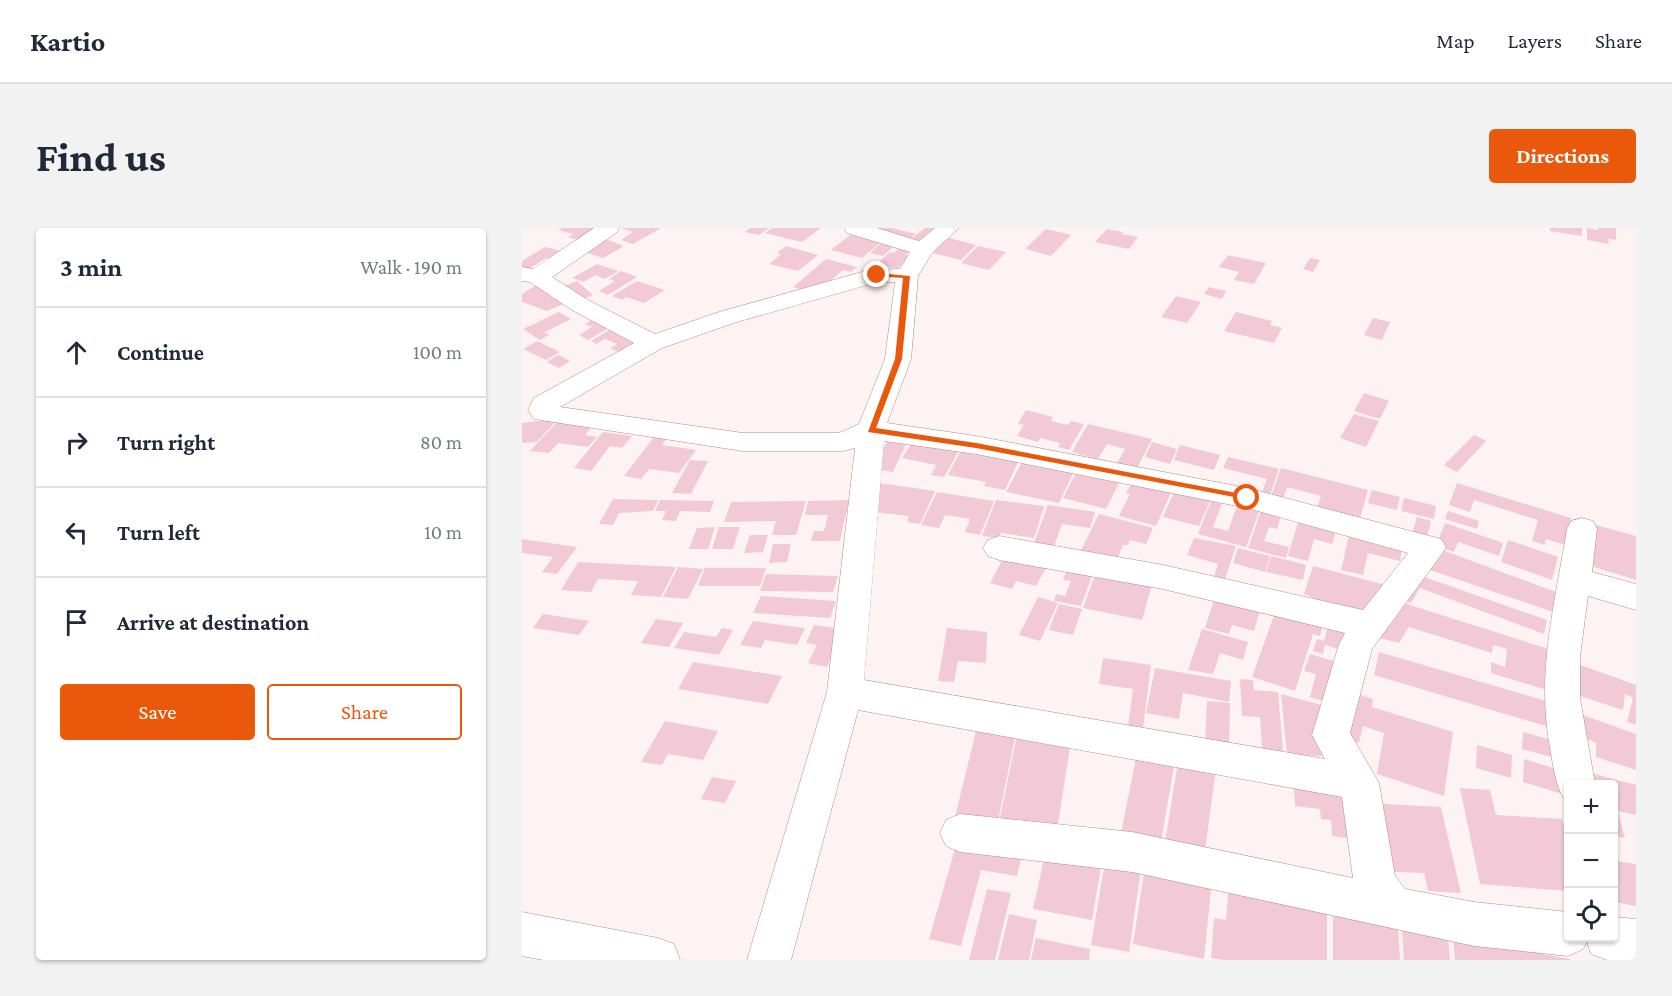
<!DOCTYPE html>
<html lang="en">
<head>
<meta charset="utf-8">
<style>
	:root { --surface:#fff; --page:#f2f2f3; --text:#1f2937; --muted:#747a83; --line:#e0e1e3; --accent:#ea580c }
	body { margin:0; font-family:"Crimson Pro",serif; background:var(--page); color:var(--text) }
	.controls { position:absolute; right:18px; bottom:18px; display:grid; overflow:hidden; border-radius:6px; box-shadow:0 2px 4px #0004 }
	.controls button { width:54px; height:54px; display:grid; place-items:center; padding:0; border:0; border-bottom:2px solid var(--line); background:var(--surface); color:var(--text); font:30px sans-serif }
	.stop { position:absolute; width:18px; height:18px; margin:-14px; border:4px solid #ea580c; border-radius:50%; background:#fff }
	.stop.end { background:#ea580c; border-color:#fff; box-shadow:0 2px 6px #0008 }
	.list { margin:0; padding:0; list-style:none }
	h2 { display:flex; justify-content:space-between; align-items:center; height:78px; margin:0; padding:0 24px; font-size:26px }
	h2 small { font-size:20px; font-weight:400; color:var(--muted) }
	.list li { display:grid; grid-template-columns:39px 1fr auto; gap:18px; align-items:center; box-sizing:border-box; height:90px; padding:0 24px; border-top:2px solid var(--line) }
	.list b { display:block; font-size:22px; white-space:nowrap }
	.list em { font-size:20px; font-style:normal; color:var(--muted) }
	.actions { display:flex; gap:12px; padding:18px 24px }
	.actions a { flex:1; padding:14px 0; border:2px solid var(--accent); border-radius:6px; text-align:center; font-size:21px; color:var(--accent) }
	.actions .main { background:var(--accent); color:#fff }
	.icon { flex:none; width:33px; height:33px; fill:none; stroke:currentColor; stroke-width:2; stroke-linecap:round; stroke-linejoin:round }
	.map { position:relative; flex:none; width:1114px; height:732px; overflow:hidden; border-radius:6px }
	header { display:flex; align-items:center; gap:36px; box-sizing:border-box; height:84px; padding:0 30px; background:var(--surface); border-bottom:2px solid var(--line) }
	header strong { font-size:28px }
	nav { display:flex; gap:33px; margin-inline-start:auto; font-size:21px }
	.intro { display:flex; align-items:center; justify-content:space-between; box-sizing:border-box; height:144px; padding:0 36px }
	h1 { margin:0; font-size:42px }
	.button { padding:15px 27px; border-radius:6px; background:var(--accent); color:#fff; font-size:21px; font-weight:700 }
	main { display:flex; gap:36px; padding:0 36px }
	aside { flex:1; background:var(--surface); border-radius:6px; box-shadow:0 2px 4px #0004 }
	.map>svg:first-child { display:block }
</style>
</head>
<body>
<header>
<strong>Kartio</strong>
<nav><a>Map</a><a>Layers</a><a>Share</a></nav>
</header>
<div class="intro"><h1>Find us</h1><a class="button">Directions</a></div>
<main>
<aside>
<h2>3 min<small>Walk · 190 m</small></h2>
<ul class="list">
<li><svg class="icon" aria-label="ahead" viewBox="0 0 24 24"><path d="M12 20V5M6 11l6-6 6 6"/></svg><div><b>Continue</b></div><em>100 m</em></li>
<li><svg class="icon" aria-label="right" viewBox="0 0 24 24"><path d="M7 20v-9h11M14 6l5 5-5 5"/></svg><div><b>Turn right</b></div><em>80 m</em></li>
<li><svg class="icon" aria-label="left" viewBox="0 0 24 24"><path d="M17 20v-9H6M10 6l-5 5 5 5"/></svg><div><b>Turn left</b></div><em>10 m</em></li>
<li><svg class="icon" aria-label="arrive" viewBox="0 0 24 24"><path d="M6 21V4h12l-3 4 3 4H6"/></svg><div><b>Arrive at destination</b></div></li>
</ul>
<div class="actions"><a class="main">Save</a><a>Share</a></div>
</aside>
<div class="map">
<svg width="1114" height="732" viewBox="0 0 1114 732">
	<rect width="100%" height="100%" fill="#fdf3f2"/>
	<path fill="#f2c9d6" d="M40 0H77L56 12 46 9 51 6 36 2Z
		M99 0H139L111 16 99 12 111 4Z
		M228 0H247L237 7 223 4Z
		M250 0H299L280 14 243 5Z
		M352 0H371L394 6 388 11Z
		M403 0H416L399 14 389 11Z
		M1028 0H1060V8L1028 3Z
		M1065 0 1076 2V0H1094V12L1086 11 1087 16 1065 12Z
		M524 1 549 7 529 28 503 21Z
		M585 1 601 4 600 6 616 9 607 21 573 14Z
		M328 7 359 14 340 30 309 22Z
		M423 9 454 17 439 32 407 24Z
		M80 10 102 18 81 30 59 23Z
		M359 15 372 18 361 28 348 25Z
		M264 18 296 27 276 43 247 36 259 26 255 25Z
		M456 18 484 24 467 42 439 35Z
		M23 19 44 24 32 32 24 30 7 41 0 39V33Z
		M379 19 390 21 383 27 389 28 375 41 355 36 368 24 372 25Z
		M706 27 744 35 732 56 712 52 717 44 697 39Z
		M788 30 798 32 791 44 781 41Z
		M304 31 335 39 329 44 321 42 308 53 282 62 271 59Z
		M75 36 96 43 83 51 73 47 62 54 50 50Z
		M99 43 115 49 86 67 77 63 93 53 87 51Z
		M55 53 71 67 58 72 42 58Z
		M115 53 143 62 122 75 104 69 100 72 90 68Z
		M19 54 46 74 25 83 0 74V66Z
		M687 59 704 63 700 71 682 66Z
		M654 68 679 74 665 95 639 89Z
		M37 84 49 91 23 104 27 107 18 112 1 101Z
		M714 84 750 93 748 97 760 100 752 115 702 103Z
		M73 90 90 98 66 112 57 107 70 99 63 96Z
		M851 90 868 94 860 112 842 107Z
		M89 101 117 114 99 125 88 120 95 116 83 111 74 116 69 113Z
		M15 113 38 124 24 132 1 121Z
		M36 127 48 133 37 140 25 134Z
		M842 165 867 173 858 191 832 183Z
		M504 182 531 189 529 193 546 197 549 193 562 196 547 222 536 219 538 215 518 210 516 214 495 208 502 197 496 196Z
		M832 186 857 193 844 219 818 210Z
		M36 191 15 214 0 215V195Z
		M37 192 72 196 63 207 75 209 66 219 36 215 27 225 8 223Z
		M566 196 630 211 613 244 593 239 603 221 585 216 576 231 550 224Z
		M81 204 110 208 100 220 88 218 69 243 52 240Z
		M952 207 964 213 935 244 922 237Z
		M133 208 145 210 140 217 174 222 157 245 127 241 119 251 102 248Z
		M365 214 384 216 371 244 351 241Z
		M630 214 655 221 648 236 623 229Z
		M389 216 436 224 422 249 409 247 414 237 380 230Z
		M658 217 698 227 692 242 652 232Z
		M438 224 496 234 483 262 462 258 464 254 426 247Z
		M706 229 757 241 746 272 738 270 745 251 701 240Z
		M168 232 186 233 169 266 150 265Z
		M500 234 551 245 537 275 484 264Z
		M759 240 846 262 837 294 794 282 799 268 765 259 761 271 747 274Z
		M555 243 598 253 584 281 541 270Z
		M357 255 413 263 398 296 385 294 387 288 343 283Z
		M610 255 649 265 634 298 597 288 608 266 604 265Z
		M935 255 1049 290 1043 317 1024 311 1023 317 1010 313 1016 292 952 272 948 284 927 277Z
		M850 262 878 269 875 282 846 275Z
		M415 264 472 273 458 307 443 304 448 291 423 287 417 300 399 297Z
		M652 264 688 273 677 298 641 289Z
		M882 270 914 278 912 291 879 283Z
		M91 271 136 272 131 283 97 285 91 297 77 296Z
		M138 272 192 273 188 284 158 283 154 293 140 292 144 283H133Z
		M327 272 318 313H289L292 303H302L306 287H283L286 273Z
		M474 272 522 278 512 310 479 305 477 310 460 308Z
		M284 273 274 307H250L254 293 202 294 209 274Z
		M689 273 700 276 691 299 706 303 715 278 737 284 724 319 676 306Z
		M526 277 573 284 568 300 540 296 532 318 512 315Z
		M739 283 759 288 755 301 747 299 742 313 767 319 764 330 726 320Z
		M926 283 957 293 955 301 923 291Z
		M577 286 631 300 624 316 608 312 606 317H601L594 334 558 324Z
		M895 289 909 293 904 313 889 309Z
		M776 294 814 303 810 316 792 311 786 333 766 328Z
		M923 295 981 315 977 328 936 314 932 324 914 318Z
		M1074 297 1114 308V352L1069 338Z
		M193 299 186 321H167L175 300Z
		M197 299H218L211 321H190Z
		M228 307H246L241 324 222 325Z
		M827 307 880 320 878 333 846 325 841 347 819 342Z
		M672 310 714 318 702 354 691 351 696 336 665 327Z
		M0 311 55 319 35 346 20 344 31 329 0 325Z
		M986 312 1036 329 1030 352 979 334Z
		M251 316H269L265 334 247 335Z
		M912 319 1034 364 1031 384 899 339Z
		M716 320 748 328 743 344 711 335Z
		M485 323 527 334 514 358 494 353 490 361 468 355Z
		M749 328 784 337 781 352 744 344Z
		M56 334 154 339 139 369 109 367 116 353 76 351 69 364 39 362Z
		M546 337 572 342 559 378 532 373 534 366 543 368 549 353 541 352Z
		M791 338 871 359 846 394 789 378 791 370 782 366Z
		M156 339 181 341 166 371 141 369Z
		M183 340H244L238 358H176Z
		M575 342 631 353 620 392 561 380Z
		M244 346 316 348 311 364 238 363Z
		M894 346 1025 392 1022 406 898 360 889 375 874 370Z
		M695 363 740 375 732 403 710 397 707 406 683 400Z
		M239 368 314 373 308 390 231 385Z
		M516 369 536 375 518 413 497 407Z
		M872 372 1030 422 1028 463 969 445V434L983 439 985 421 971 417 970 425 887 399 877 415 846 407Z
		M537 376 560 381 551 407 527 402Z
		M755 379 802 393 798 408 791 406 773 463 730 449Z
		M21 386 67 393 57 407 11 400Z
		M808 390 831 396 823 423 803 417 801 426 791 423 795 411 802 413Z
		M134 391 161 395 147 419 119 415Z
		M231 393 283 400 275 417 243 412 239 420 218 417Z
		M292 397 322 401 305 439 286 435 295 417 284 415Z
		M200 400 211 402 197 427 152 420 162 404 194 409Z
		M425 400 465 404 464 435 436 433 432 454 416 453Z
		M680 401 726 414 721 432 698 425 691 446 666 442Z
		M857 424 1028 474 1027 499 852 447Z
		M788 426 821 436 810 476 788 469 794 446 782 443Z
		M581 430 629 437 621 500 606 498 611 461 577 456Z
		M171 434 260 448 246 476 156 461Z
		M1053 435 1114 457V497L1105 494 1111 470 1103 466 1101 482 1058 468Z
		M633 440 709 453 707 474 661 465 657 491 624 485Z
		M718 451 731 452 732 462 756 464 762 534 741 533 738 489 720 488Z
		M825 463 851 471 850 479 931 504 922 568 855 546 862 505 841 498 837 515 815 508Z
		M759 466 811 480 802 528 765 527Z
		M685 473 708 475 707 520 683 517Z
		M1058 486 1114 506V542L1074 529V515L1055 506Z
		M143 493 196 503 181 532 146 526 140 537 119 534Z
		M455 499 494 504 475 598 432 593Z
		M1001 504 1033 513V530L1000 521Z
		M495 507 549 513 535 602 477 595Z
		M955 517 990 527 989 550 954 540Z
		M615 525 653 533 639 614 599 605Z
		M1002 531 1041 543 1040 566 1001 554Z
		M656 534 694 541 683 623 643 614Z
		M1061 543 1114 557V587L1096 583 1103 610 1092 608V556H1064Z
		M190 549 214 553 203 575 179 571Z
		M772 559 835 566 838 612 810 608 809 592 799 591 798 581 773 578Z
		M938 560 968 562 974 587 1040 591 1046 615V663L958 656Z
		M844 575 919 579 939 665 906 663 902 645 856 643Z
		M437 607 502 618 495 648 459 642 439 718 407 711Z
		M525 617 581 627 570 692 511 681Z
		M584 628 620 635 607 724 569 717Z
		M1092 633 1114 636V678L1092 674Z
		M623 639 690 652 682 731 611 716Z
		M707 654 789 677 788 683 805 686V732H701L689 730 692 690 704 692Z
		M465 661 489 665 473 732H447Z
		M487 686 515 692 507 732H476Z
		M811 688 876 700 878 732H811Z
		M880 701 926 709 928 732H882Z
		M514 710 568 721 567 732H509Z
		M931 710 1048 731V732H933Z"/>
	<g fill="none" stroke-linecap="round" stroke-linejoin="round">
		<defs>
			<path id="minor" d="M72 0H97L94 5 30 49 66 72 133 106 197 84 347 42 378 41 388 24 325 5 322 0H355L397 13 413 0H437L410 25 396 48 389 131 365 195 454 208 725 260 919 311 924 319 919 327 850 421 828 505 857 555 873 648 883 661 952 674 1046 684V710H1092V689L1114 691V732H1085L1069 726 1065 714 1061 721 1046 728 952 718 610 644 438 624 424 618 418 605 424 592 438 586 610 604 831 650 820 569 336 482 269 732H225L305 464 333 220 321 223H221L12 191 6 182 12 170 112 115 50 82 8 54 0 53V39L11 41ZM356 54H373L363 131 337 196 317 205H221L38 179 140 120 215 94ZM362 213 454 226 725 280 886 325 841 382 641 337 477 308 466 312 461 320 466 328 477 332 641 361 823 405 817 416 790 507 803 531 342 452Z
				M1060 290 1071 293 1075 301 1070 344 1114 356V382L1066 368 1058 428V470L1073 556H1046V571L1040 568C1033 553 1031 537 1028 520 1014 445 1033 375 1045 301L1049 293Z
				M0 684 136 710 152 716 158 732H21L0 728Z"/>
		</defs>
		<use href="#minor" stroke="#b38b86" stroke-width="1"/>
		<use href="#minor" fill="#fff" fill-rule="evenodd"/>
	</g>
	<path fill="#ea580c" d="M355 45 388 48 380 131 354 200 454 215 725 267 729 270 728 272 454 220 346 204 373 131 381 50 353 48Z"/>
</svg>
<div class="controls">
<button>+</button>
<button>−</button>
<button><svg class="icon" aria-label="locate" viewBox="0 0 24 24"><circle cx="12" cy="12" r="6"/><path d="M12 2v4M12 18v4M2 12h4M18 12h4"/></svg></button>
</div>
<div class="stop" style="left:725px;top:270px"></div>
<div class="stop end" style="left:355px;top:47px"></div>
</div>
</main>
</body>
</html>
